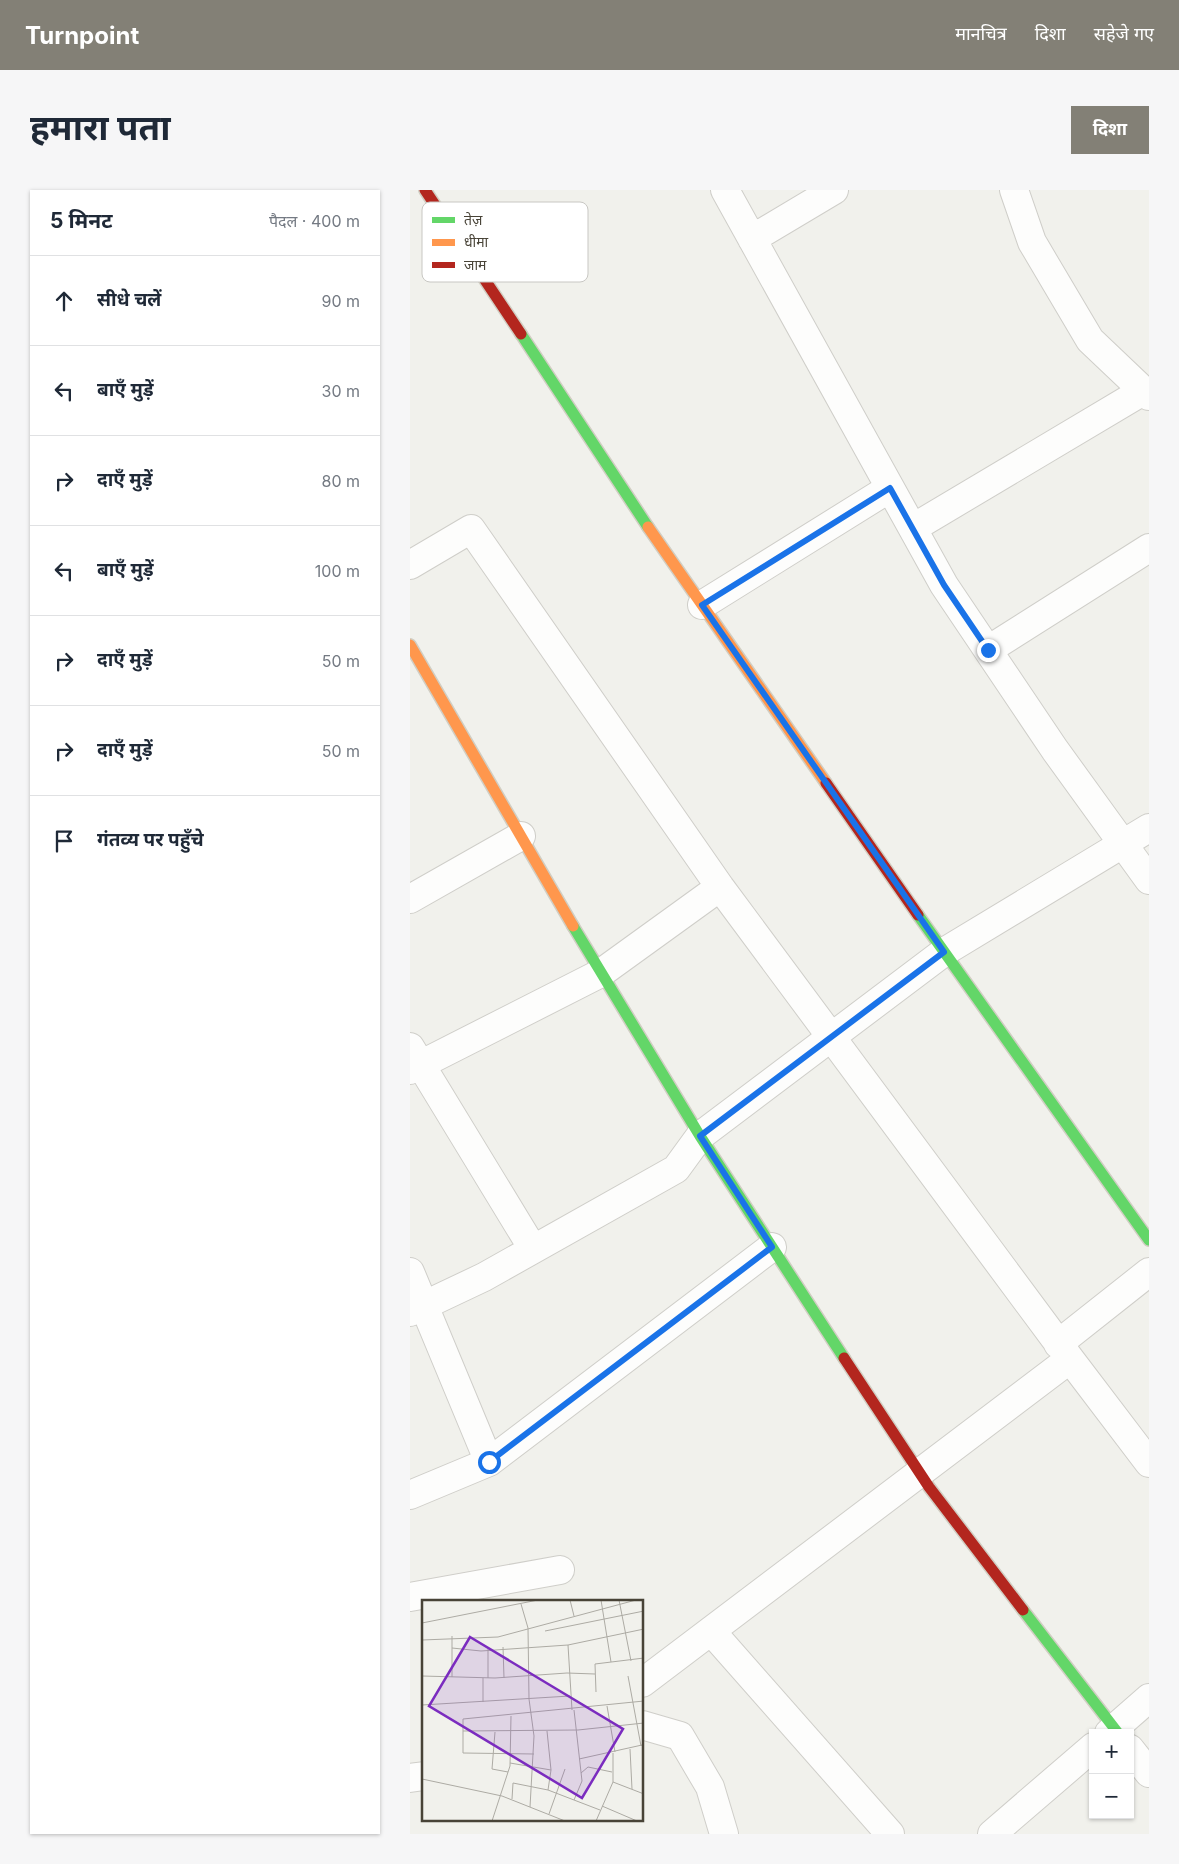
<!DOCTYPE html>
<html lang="hi">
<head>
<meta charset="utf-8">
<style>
	:root { --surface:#fff; --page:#f6f6f7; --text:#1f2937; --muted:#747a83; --line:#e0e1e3; --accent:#838076 }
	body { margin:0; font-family:Inter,"Noto Sans Devanagari",sans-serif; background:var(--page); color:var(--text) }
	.controls { position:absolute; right:15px; bottom:15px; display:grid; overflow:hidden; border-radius:0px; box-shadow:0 1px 4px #0004 }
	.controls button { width:45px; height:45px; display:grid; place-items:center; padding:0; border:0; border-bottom:1px solid var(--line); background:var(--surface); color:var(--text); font:25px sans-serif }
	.stop { position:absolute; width:15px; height:15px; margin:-11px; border:4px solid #1a73e8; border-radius:50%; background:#fff }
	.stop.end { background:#1a73e8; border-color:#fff; box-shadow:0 1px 5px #0008 }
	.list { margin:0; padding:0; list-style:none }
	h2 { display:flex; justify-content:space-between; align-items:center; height:65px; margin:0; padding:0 20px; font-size:21px }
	h2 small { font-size:16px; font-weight:400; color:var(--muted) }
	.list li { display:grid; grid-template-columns:32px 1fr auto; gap:15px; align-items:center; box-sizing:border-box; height:90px; padding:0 20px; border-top:1px solid var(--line) }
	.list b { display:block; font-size:19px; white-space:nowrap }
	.list em { font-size:16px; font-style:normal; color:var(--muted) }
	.icon { flex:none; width:28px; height:28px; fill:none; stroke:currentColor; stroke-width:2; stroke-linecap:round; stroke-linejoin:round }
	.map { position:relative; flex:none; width:739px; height:1644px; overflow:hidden; border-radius:0px }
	header { display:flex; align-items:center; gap:30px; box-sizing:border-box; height:70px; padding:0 25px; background:var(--accent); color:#fff }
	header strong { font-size:24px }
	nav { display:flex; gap:28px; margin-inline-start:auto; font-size:18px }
	.intro { display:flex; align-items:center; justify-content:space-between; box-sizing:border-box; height:120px; padding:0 30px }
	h1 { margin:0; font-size:35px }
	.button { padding:12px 22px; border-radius:0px; background:var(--accent); color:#fff; font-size:18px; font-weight:700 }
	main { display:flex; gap:30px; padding:0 30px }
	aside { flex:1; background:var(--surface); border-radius:0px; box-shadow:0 1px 4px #0004 }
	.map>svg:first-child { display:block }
</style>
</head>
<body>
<header>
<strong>Turnpoint</strong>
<nav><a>मानचित्र</a><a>दिशा</a><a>सहेजे गए</a></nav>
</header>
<div class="intro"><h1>हमारा पता</h1><a class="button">दिशा</a></div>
<main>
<aside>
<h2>5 मिनट<small>पैदल · 400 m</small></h2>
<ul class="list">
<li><svg class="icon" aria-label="ahead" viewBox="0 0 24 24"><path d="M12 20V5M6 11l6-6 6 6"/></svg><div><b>सीधे चलें</b></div><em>90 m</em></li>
<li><svg class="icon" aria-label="left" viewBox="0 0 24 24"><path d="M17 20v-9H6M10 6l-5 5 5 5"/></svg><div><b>बाएँ मुड़ें</b></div><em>30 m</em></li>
<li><svg class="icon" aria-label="right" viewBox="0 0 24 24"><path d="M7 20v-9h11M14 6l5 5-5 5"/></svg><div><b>दाएँ मुड़ें</b></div><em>80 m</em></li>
<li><svg class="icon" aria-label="left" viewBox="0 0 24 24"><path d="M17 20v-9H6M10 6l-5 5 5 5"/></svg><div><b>बाएँ मुड़ें</b></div><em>100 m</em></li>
<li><svg class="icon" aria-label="right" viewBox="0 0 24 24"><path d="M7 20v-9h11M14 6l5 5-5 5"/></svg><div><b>दाएँ मुड़ें</b></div><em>50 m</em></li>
<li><svg class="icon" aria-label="right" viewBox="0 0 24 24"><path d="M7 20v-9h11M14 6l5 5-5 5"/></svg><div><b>दाएँ मुड़ें</b></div><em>50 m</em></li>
<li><svg class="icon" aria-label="arrive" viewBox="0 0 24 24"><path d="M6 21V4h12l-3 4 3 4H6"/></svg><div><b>गंतव्य पर पहुँचे</b></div></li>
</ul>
</aside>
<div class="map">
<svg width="739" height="1644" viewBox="0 0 739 1644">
	<rect width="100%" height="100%" fill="#f1f1ec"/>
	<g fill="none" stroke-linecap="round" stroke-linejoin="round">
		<defs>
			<path id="street" d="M315 0 534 395 645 560 739 690
				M604 0 622 52 680 150 739 206
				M342 49 424 0
				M503 338 733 201
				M0 375 61 339 310 697 660 1169 739 1273
				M292 415 480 298
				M578 460 739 358
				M0 709 111 646
				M0 857 123 1059
				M0 880 191 783 310 697
				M0 1082 79 1272
				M0 1122 74 1087 266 979 290 946 534 762 739 638
				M648 1154 739 1082
				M0 1305 79 1272 362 1057
				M0 1407 150 1380
				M301 1441 480 1644
				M232 1493 660 1169
				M232 1535 270 1546 300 1597 314 1644
				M699 1543 739 1508
				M720 1559 739 1583
				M0 1588 14 1586
				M582 1644 683 1557"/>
			<path id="fast" d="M111 144 238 337
				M508 725 739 1050
				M163 736 290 946 434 1168
				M613 1420 708 1543"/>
			<path id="slow" d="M238 337 416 593
				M0 455 163 736"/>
			<path id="jam" d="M15 0 111 144
				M416 593 508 725
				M434 1168 519 1297 613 1420"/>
		</defs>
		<use href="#street" stroke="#cfcec9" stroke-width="30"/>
		<use href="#fast" stroke="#d1cec3" stroke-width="14"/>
		<use href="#slow" stroke="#d1cec3" stroke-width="14"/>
		<use href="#jam" stroke="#d1cec3" stroke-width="14"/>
		<use href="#street" stroke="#fdfdfc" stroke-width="28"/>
		<use href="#fast" stroke="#63d668" stroke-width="11"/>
		<use href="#slow" stroke="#ff974d" stroke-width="11"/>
		<use href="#jam" stroke="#b3261e" stroke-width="11"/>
	</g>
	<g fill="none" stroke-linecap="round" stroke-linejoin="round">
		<path stroke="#1a73e8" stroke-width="6" d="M79 1272 362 1057 290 946 534 762 292 415 480 298 534 395 578 460"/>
	</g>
	<g transform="translate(12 1410)">
		<rect width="221" height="221" fill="#f1f1ec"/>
		<path fill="none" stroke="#adaba4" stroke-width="1" d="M148 0 152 16M179 0 189 62M197 0 209 61M99 4 106 28 107 99 112 136 108 207M0 23 116 0M123 31 222 11M30 36V77M0 40 76 37 214 0M146 45 150 110M81 47 82 78M30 48 59 51 146 45 222 29M0 76 73 78 145 73 173 74M206 76 219 146M61 78V102M66 78V49M174 92 173 64 222 58M0 105 148 96M185 106 193 152M152 110 160 181 152 200M41 131 156 130 222 123M125 131 129 170 126 190 178 210M73 132 70 169 86 172M208 149 210 189M191 153V182M112 154 41 153V119L222 101M157 159 220 145M88 163 129 170M159 173 166 167 190 172M0 179 80 196 143 221M90 199 91 183 126 190M180 206 215 221M127 214 143 169M70 221 88 166 89 116M174 221 191 182 222 194"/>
		<path fill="#7b2cbf" fill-opacity="0.15" stroke="#7b2cbf" stroke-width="2.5" d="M48 37 201 129 160 198 7 106Z"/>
		<rect width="221" height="221" fill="none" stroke="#484337" stroke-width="2.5"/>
	</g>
	<rect x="12" y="12" width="166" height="80" rx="8" fill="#fff" stroke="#c8c7c3" stroke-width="1"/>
	<rect x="22" y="27" width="23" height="6" fill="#63d668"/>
	<rect x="22" y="49" width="23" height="7" fill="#ff974d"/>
	<rect x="22" y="72" width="23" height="6" fill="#b3261e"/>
	<g font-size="14" fill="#484337">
		<text x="54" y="35">तेज़</text>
		<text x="54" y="57">धीमा</text>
		<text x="54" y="80">जाम</text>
	</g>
</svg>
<div class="controls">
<button>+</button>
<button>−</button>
</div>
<div class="stop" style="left:79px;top:1272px"></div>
<div class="stop end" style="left:578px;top:460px"></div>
</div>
</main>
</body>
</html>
